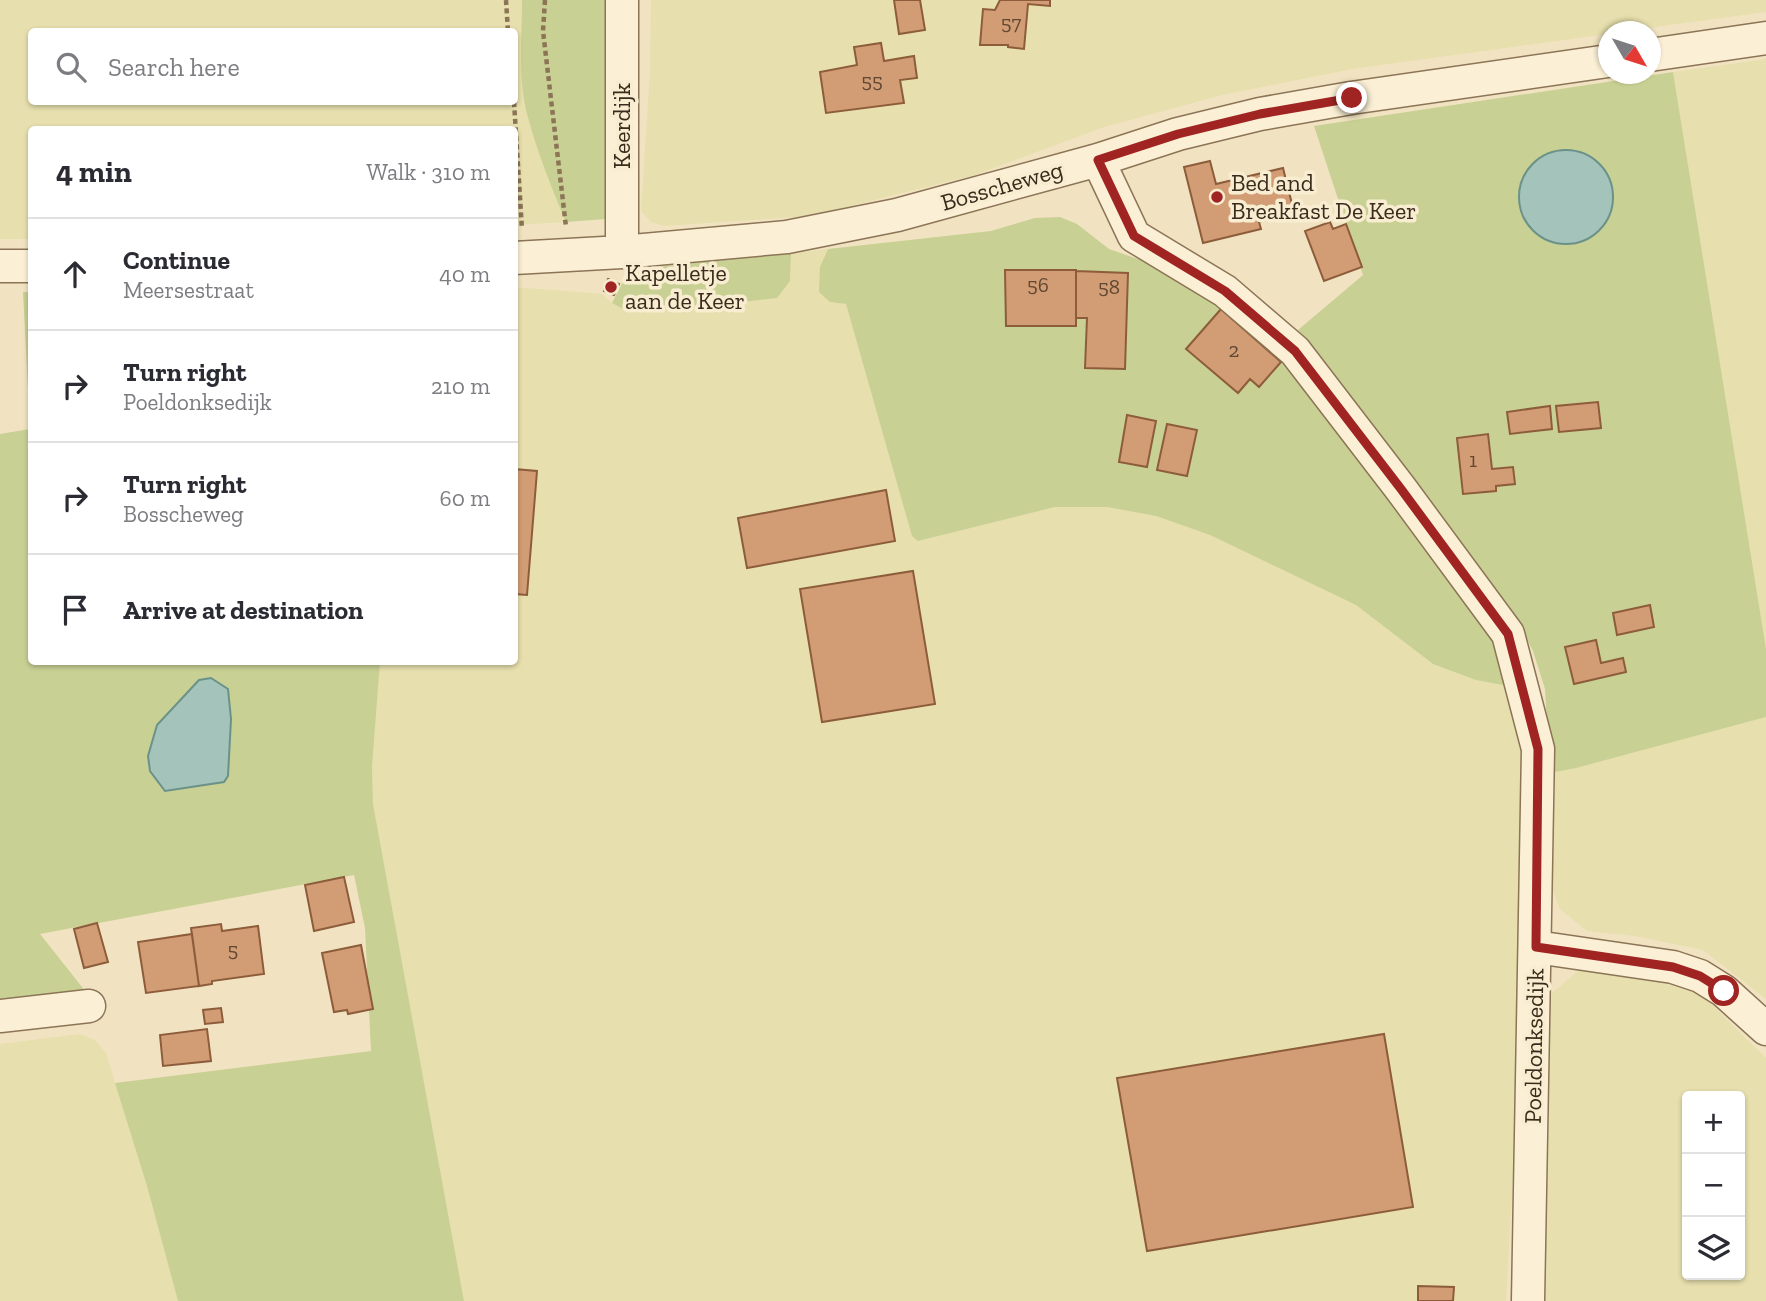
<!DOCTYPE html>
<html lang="en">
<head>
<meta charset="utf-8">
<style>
	:root { --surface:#fff; --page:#f7f7f7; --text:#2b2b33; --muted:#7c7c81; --line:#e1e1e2 }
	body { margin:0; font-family:"Zilla Slab",serif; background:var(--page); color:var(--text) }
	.controls { position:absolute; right:21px; bottom:21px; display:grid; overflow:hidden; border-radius:7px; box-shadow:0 2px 5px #0004 }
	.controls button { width:63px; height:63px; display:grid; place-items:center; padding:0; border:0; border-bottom:2px solid var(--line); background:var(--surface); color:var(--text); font:35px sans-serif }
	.compass { position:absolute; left:1598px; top:21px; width:63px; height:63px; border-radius:50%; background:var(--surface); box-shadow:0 2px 5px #0004; rotate:129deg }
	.stop { position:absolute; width:21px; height:21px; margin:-16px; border:5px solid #9f2422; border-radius:50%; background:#fff }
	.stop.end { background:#9f2422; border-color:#fff; box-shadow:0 2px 7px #0008 }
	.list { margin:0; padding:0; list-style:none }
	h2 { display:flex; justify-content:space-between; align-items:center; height:91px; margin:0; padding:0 28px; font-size:30px }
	h2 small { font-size:23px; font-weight:400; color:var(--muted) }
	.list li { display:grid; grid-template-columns:46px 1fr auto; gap:21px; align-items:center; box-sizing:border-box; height:112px; padding:0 28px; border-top:2px solid var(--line) }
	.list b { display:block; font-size:26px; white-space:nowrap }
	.list p { margin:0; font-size:23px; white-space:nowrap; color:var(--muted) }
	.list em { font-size:23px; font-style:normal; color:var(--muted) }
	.icon { flex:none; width:38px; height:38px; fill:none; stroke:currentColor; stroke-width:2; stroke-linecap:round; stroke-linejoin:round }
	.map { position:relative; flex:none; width:1766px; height:1301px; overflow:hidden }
	.search { position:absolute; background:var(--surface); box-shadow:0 2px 5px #0004; left:28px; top:28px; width:490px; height:77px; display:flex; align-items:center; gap:18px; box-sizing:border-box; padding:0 24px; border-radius:7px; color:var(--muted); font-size:26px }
	.panel { position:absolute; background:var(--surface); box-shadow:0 2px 5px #0004; left:28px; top:126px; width:490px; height:539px; border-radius:7px }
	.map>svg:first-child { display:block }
</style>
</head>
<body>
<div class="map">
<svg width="1766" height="1301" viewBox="0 0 1766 1301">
	<rect width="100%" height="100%" fill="#f1e3c1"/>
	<path fill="#e7dfad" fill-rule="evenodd" d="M0 0H522V76L527 113 548 178 566 222 515 225 514 130H32L31 239H0ZM32 32H514V102H32Z
		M651 0H1766V12L1626 31 1608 32V34L1352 69 1222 95 1104 127 975 175 810 216 664 226 651 222 641 211 650 71Z
		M1766 59V649L1673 72Z
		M828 249 820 267 830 302 846 304 912 535 918 541 1055 507H1107L1156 516 1210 535 1356 605 1433 664 1509 686 1522 724V1012L1506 1301H464L373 804 372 767 380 662H514L515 287 602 294 612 303 625 310 708 306 776 298 790 281 791 253Z
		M1766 717V999L1703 950 1635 936 1587 931 1560 909 1552 889 1550 773 1576 768Z
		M1584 966 1674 979 1705 998 1766 1058V1301H1545L1550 1006 1552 993ZM1687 1096H1740V1275H1687Z
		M80 1034 95 1040 106 1053 147 1186 178 1301H0V1044Z"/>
	<path fill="#c8d094" d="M522 0H620L612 212 606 219 566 222C551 187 537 151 527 114 518 78 522 37 522 0Z
		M1673 72 1766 649V717L1576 768 1550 773 1545 689 1533 651 1513 612 1369 419 1298 330 1363 275 1314 126Z
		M1060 217 1077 224 1109 249 1158 266 1254 326 1294 367 1454 579 1495 646 1509 686 1476 680 1433 664 1356 605 1210 535 1156 516 1107 507H1055L918 541 912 536 846 304 830 302 819 292 820 267 828 249 991 231 1035 218Z
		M791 253 790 281 777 298 708 306 625 310 612 303 629 270Z
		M23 292H31L32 662H380L372 767 373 804 464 1301H178L147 1186 115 1083 371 1051 365 928 354 875 40 934 86 992 0 1001V434L30 429Z"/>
	<path fill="#a4c3ba" stroke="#6a9289" stroke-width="2" d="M1519 197a47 47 0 1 1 94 0a47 47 0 1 1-94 0Z
		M211 678 228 689 231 719 228 776 224 782 165 791 150 771 148 756 157 725 199 680Z"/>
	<path fill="#d29d74" stroke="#8d5d3b" stroke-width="2" d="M894 0H920L925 30 899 34Z
		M1000 0H1050V6L1028 4 1024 49 1008 47V45H980L983 9 995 10Z
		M881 43 884 61 914 56 917 78 900 80 904 103 826 113 820 72 857 65 854 47Z
		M1210 161 1216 184 1283 168 1294 212 1259 222 1261 229 1203 243 1184 167Z
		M1330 222 1333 229 1346 224 1362 267 1324 281 1305 231Z
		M1005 270H1076V326H1006Z
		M1076 271 1128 273 1125 369 1085 368 1087 318H1076Z
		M608 279 619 284 614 295 604 291Z
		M1221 309 1281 362 1259 387 1250 379 1238 393 1186 349Z
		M1598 402 1601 428 1559 432 1556 406Z
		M1550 406 1552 429 1510 434 1507 412Z
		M1127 415 1156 421 1147 467 1119 462Z
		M1167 424 1197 430 1187 476 1157 470Z
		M1488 434 1492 469 1513 467 1515 484 1496 486V491L1463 494 1457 438Z
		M514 469 537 471 527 595 514 594Z
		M886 490 895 541 747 568 738 518Z
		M913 571 935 704 822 722 800 589Z
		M1650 605 1654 627 1617 635 1613 613Z
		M1596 640 1601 663 1623 658 1626 672 1574 684 1565 647Z
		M344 877 354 922 314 931 305 885Z
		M97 923 108 962 84 968 74 929Z
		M221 924 222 931 258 926 264 974 212 981V984L199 986 191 928Z
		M192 934 199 986 146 993 138 942Z
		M361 945 373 1009 348 1014 347 1010 334 1012 322 953Z
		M221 1008 223 1022 205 1024 203 1010Z
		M207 1029 211 1061 163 1066 160 1035Z
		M1384 1034 1413 1207 1147 1251 1117 1078Z
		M1418 1286 1454 1287 1453 1301H1418Z"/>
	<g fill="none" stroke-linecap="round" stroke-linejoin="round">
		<defs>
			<path id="minor" d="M1650 55 1766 38
				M1098 160 1134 236 1225 291 1295 351 1401 489 1508 634 1538 749 1528 1301
				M622 252V0
				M514 258 622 252 787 237 897 215 1098 160 1178 134 1260 114 1351 98 1608 61
				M0 266H32
				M1536 947 1673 967 1700 976 1724 991 1766 1029
				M0 1016 89 1006"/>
		</defs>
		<use href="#minor" stroke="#8c7457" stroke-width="35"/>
		<path stroke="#8c7457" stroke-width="4.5" stroke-dasharray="5 3.5" stroke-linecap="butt" d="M506 0 508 32
			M545 0 543 31 566 227
			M514 102 522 229"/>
		<use href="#minor" stroke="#fbf0d5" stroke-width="32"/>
	</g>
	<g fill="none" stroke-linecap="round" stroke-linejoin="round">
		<path stroke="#9f2422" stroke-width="9" d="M1352 98 1260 114 1178 134 1098 160 1134 236 1225 291 1295 351 1401 489 1508 634 1538 749 1536 947 1673 967 1700 976 1724 991"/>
	</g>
	<g fill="#9f2422" stroke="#f8edd1" stroke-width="2.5">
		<circle cx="1217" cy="197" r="7"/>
		<circle cx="611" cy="287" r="7"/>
	</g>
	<g text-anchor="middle" stroke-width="7" stroke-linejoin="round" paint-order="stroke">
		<g font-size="21" fill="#604832">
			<text x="1011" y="30">57</text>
			<text x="872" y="88">55</text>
			<text x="1038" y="292">56</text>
			<text x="1109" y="294">58</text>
			<text x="1234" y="357">2</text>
			<text x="1473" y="467">1</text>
			<text x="233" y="957">5</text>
		</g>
		<g font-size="24" fill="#3a2b1c" stroke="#f8edd1">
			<text transform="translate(622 126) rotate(-90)" y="8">Keerdijk</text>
			<text transform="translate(1002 186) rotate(-16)" y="8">Bosscheweg</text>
			<text transform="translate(1534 1046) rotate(-89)" y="8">Poeldonksedijk</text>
		</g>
		<g font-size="24" fill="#3a2b1c" stroke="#f8edd1" text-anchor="start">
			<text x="1231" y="191">Bed and<tspan x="1231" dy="28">Breakfast De Keer</tspan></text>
			<text x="625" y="281">Kapelletje<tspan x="625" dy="28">aan de Keer</tspan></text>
		</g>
	</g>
</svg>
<div class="controls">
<button>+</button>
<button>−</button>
<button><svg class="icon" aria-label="layers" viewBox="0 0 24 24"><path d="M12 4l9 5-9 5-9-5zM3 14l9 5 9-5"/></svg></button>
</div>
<svg class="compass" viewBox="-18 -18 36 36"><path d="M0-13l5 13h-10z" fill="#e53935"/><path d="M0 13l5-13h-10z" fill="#7c7c81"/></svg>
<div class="stop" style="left:1724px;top:991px"></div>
<div class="stop end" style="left:1352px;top:98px"></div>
<div class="search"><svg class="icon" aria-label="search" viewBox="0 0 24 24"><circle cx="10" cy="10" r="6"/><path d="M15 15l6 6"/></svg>Search here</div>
<section class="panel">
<h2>4 min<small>Walk · 310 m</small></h2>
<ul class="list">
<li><svg class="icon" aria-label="ahead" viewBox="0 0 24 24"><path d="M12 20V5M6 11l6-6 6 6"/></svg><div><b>Continue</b><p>Meersestraat</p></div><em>40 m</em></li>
<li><svg class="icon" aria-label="right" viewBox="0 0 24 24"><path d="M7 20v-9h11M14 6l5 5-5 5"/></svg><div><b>Turn right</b><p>Poeldonksedijk</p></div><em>210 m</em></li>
<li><svg class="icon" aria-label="right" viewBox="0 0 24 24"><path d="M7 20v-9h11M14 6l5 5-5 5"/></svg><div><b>Turn right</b><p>Bosscheweg</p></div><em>60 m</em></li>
<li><svg class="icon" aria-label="arrive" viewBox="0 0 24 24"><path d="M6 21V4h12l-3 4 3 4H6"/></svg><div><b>Arrive at destination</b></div></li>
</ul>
</section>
</div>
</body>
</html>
